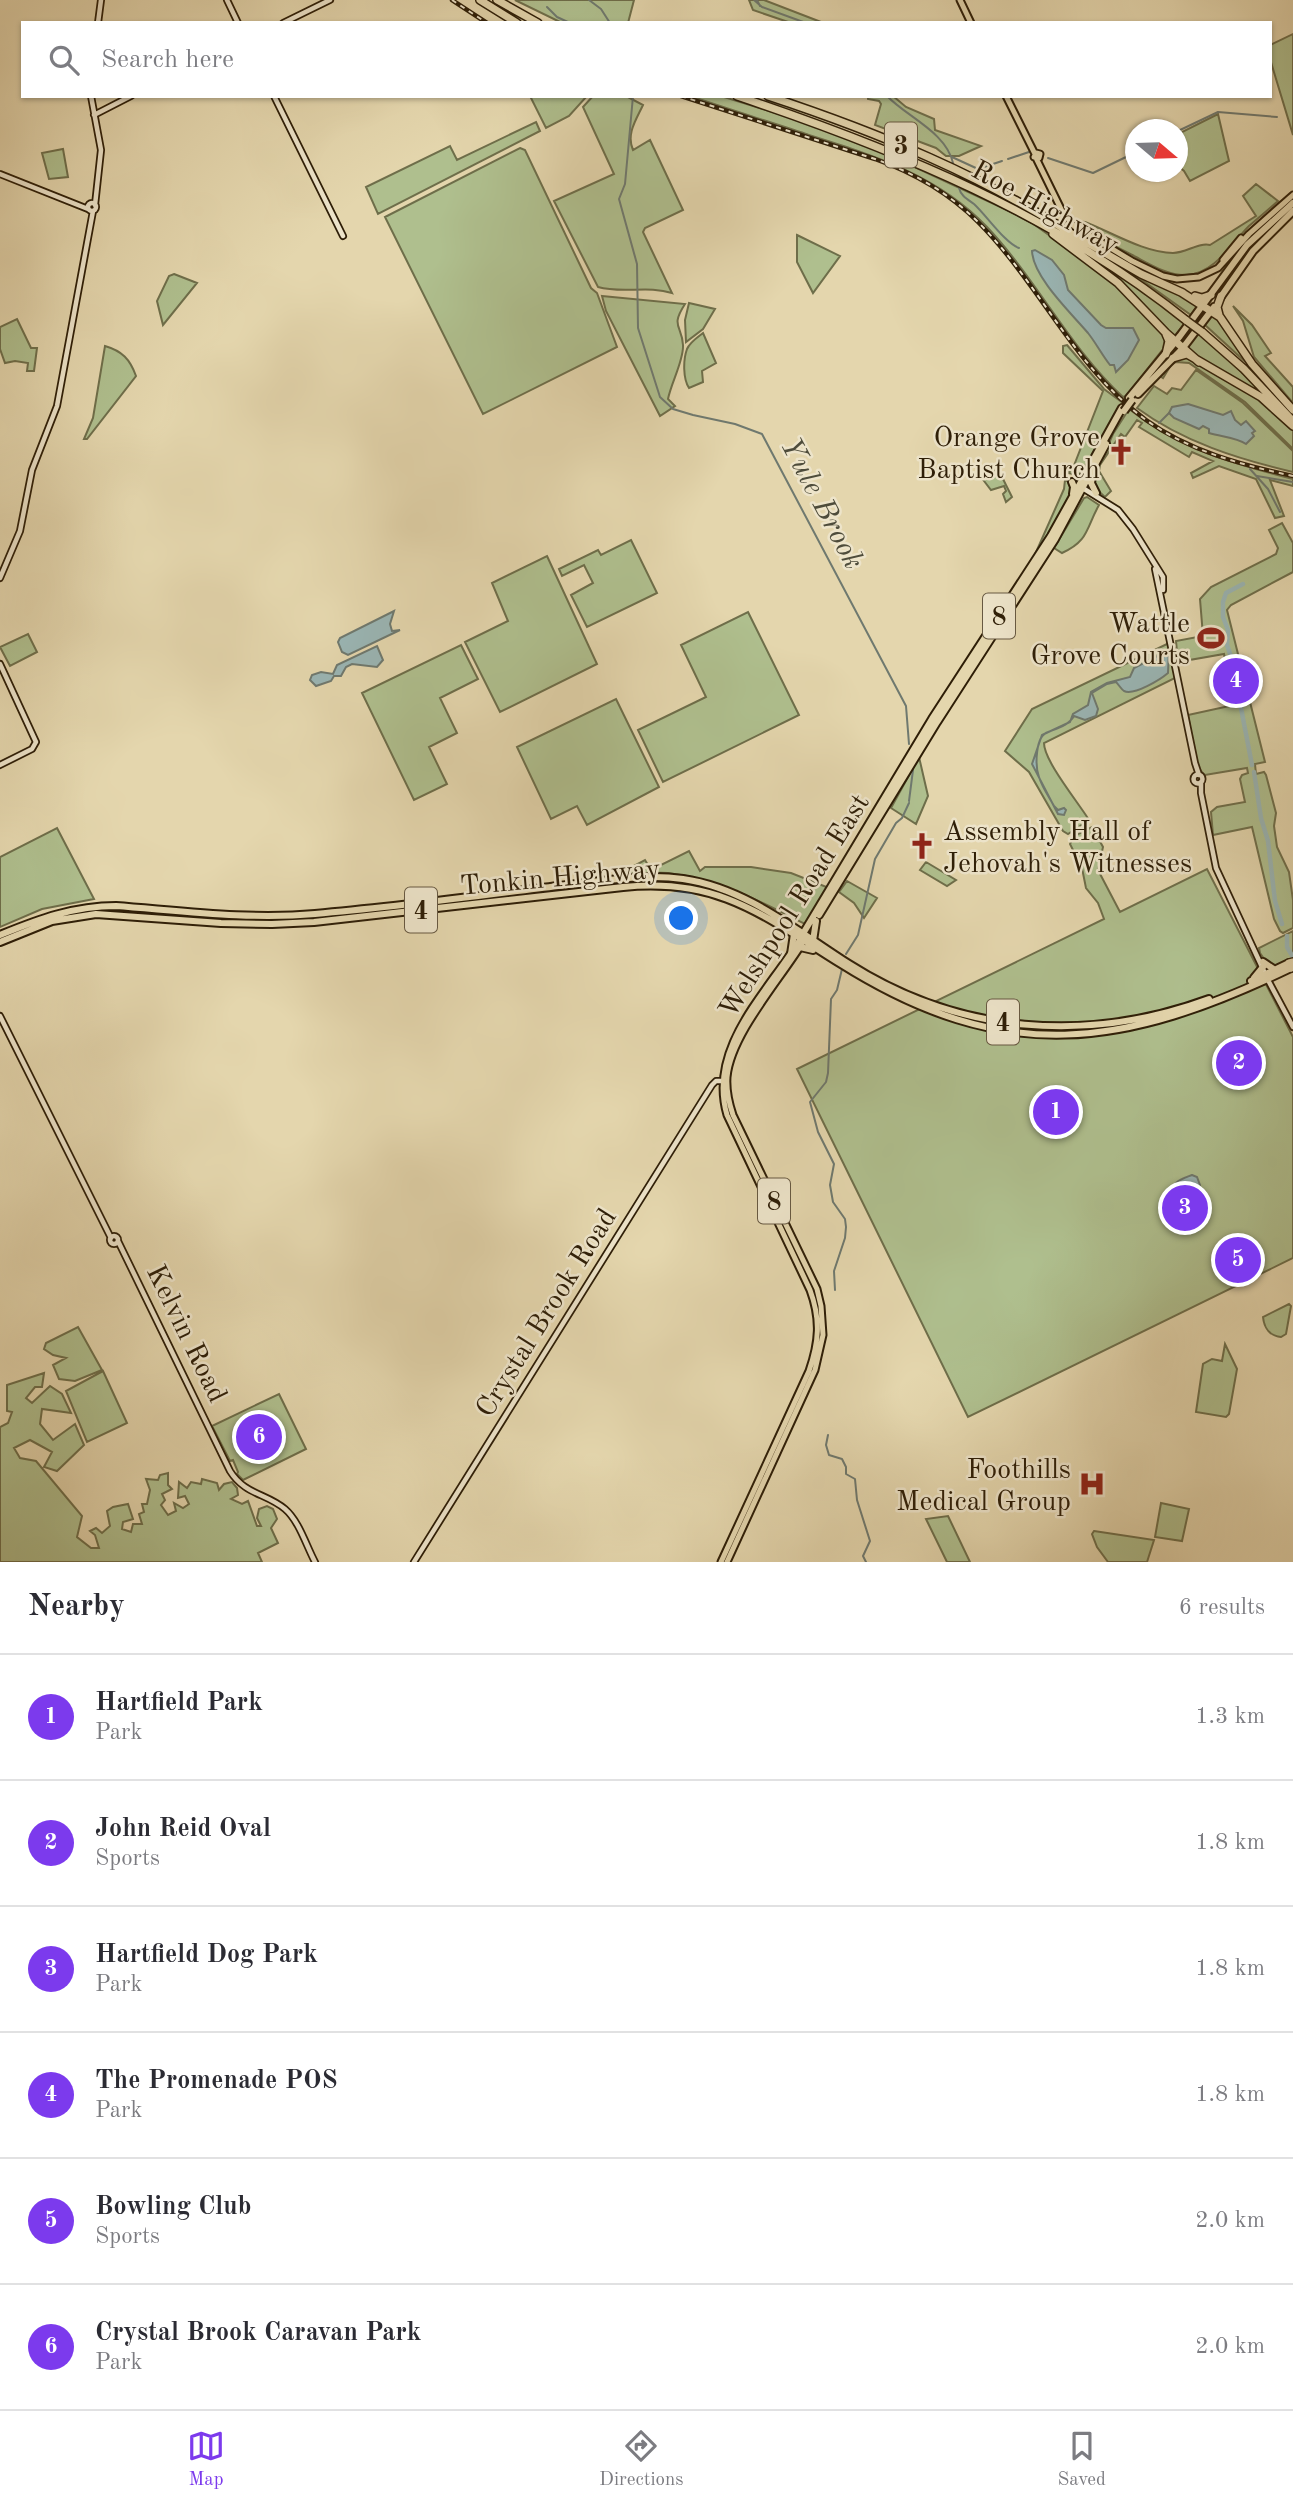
<!DOCTYPE html>
<html lang="en">
<head>
<meta charset="utf-8">
<style>
	:root { --surface:#fff; --page:#f2f2f3; --text:#2b2b33; --muted:#7c7c81; --line:#e1e1e2; --accent:#7c3aed }
	body { margin:0; font-family:"Old Standard TT",serif; background:var(--page); color:var(--text) }
	.compass { position:absolute; left:1125px; top:119px; width:63px; height:63px; border-radius:50%; background:var(--surface); box-shadow:0 2px 5px #0004; rotate:109deg }
	.you { position:absolute; left:682px; top:919px; width:24px; height:24px; margin:-18px; border:5px solid #fff; border-radius:50%; background:#1a73e8; box-shadow:0 0 0 10px #1a73e833 }
	.badge { display:grid; place-items:center; width:46px; height:46px; border-radius:50%; background:var(--accent); color:#fff; font-size:23px; font-weight:700 }
	.pin { position:absolute; translate:-50% -50%; border:4px solid #fff; box-shadow:0 2px 7px #0006 }
	.list { margin:0; padding:0; list-style:none }
	h2 { display:flex; justify-content:space-between; align-items:center; height:91px; margin:0; padding:0 28px; font-size:30px }
	h2 small { font-size:23px; font-weight:400; color:var(--muted) }
	.list li { display:grid; grid-template-columns:46px 1fr auto; gap:21px; align-items:center; box-sizing:border-box; height:126px; padding:0 28px; border-top:2px solid var(--line) }
	.list b { display:block; font-size:26px; white-space:nowrap }
	.list p { margin:0; font-size:23px; white-space:nowrap; color:var(--muted) }
	.list em { font-size:23px; font-style:normal; color:var(--muted) }
	.icon { flex:none; width:38px; height:38px; fill:none; stroke:currentColor; stroke-width:2; stroke-linecap:round; stroke-linejoin:round }
	.map { position:relative; flex:none; width:1293px; height:1562px; overflow:hidden }
	.search { position:absolute; background:var(--surface); box-shadow:0 2px 5px #0004; left:21px; right:21px; top:21px; height:77px; display:flex; align-items:center; gap:18px; box-sizing:border-box; padding:0 24px; border-radius:0px; color:var(--muted); font-size:26px }
	.sheet { height:847px; background:var(--surface) }
	nav { display:flex; justify-content:space-around; align-items:center; box-sizing:border-box; height:98px; border-top:2px solid var(--line); background:var(--surface); font-size:19px; color:var(--muted) }
	nav a { display:grid; justify-items:center; gap:4px }
	nav .on { color:var(--accent) }
	.map>svg:first-child { display:block }
</style>
</head>
<body>
<div class="map">
<svg width="1293" height="1562" viewBox="0 0 1293 1562">
	<rect width="100%" height="100%" fill="#e4d6ad"/>
	<filter id="stains"><feTurbulence type="fractalNoise" baseFrequency=".00286" numOctaves="4"/><feColorMatrix values="0 0 0 0 .2 0 0 0 0 .09 0 0 0 0 .02 0 0 0 .5 -.17"/></filter>
	<radialGradient id="worn" r=".72"><stop offset=".6" stop-color="#630" stop-opacity="0"/><stop offset="1" stop-color="#630" stop-opacity=".3"/></radialGradient>
	<path fill="#afbf8e" stroke="#6e6e4a" stroke-width="2" d="M515 0H634L628 23H562Z
		M749 0H764L821 22 791 23 753 10Z
		M1293 34V135L1270 59V45Z
		M530 96H587L569 116 546 128Z
		M593 96H626L643 105C636 120 626 134 633 150L650 140 683 210 645 228 643 232 672 293C648 285 622 294 598 287L554 201 614 174 583 107Z
		M690 96H721L801 121 863 143 1007 210 1032 223 1109 278 1162 333 1165 338 1163 349 1126 396 1123 397C1069 347 1037 280 987 227 938 175 873 155 806 134 767 121 728 109 690 96Z
		M868 96H893L906 107 934 119 935 130 981 146 959 156H946L936 148 875 125 881 104 879 101 868 99Z
		M1218 114 1229 161 1190 181 1184 171 1178 166V134Z
		M536 122 540 131 378 214 366 187 450 146 457 160Z
		M520 148 525 150 591 288 597 293 617 347 483 414 385 217Z
		M63 149 68 177 49 179 42 153Z
		M1256 184 1278 201C1268 210 1258 218 1249 226 1231 244 1215 273 1187 275 1169 276 1151 265 1136 257 1115 246 1093 236 1075 221L1085 222C1111 232 1145 253 1173 253 1186 253 1199 242 1210 245L1256 216 1243 196Z
		M1044 226 1115 270 1186 322 1173 338 1134 296Z
		M797 235 840 256 813 293 797 262Z
		M1101 251 1199 303 1191 315Z
		M174 274 197 283 163 325 157 301 169 276Z
		M602 296 685 304C670 327 682 325 683 345 684 360 671 383 668 399L675 406 660 416 606 311Z
		M689 303 715 309 703 329 686 342 685 320Z
		M1233 306 1252 325 1271 353 1265 356 1293 387V403L1254 357 1243 321Z
		M1212 313 1264 379 1204 324Z
		M17 319 31 348H37L34 371H27L28 363 15 361 5 363 0 349V327Z
		M703 333 716 363 702 371 703 382 689 388C683 379 683 360 687 349 690 342 698 337 703 333Z
		M1198 333 1217 348 1282 412 1186 349Z
		M1067 345 1104 389 1123 403 1086 471 1077 475 1068 473 1073 468 1103 391 1063 353V346Z
		M105 346C122 351 130 359 136 376L87 439H84L93 418Z
		M1182 354 1246 388 1293 426V449L1245 402 1189 363 1176 362 1171 365 1163 378 1160 376Z
		M1196 370 1243 403 1293 451V472C1238 459 1183 442 1137 408L1154 386 1167 394 1172 388 1181 390Z
		M1129 409C1180 449 1231 463 1293 479V486L1270 480 1284 516 1275 518 1256 479 1219 466 1193 478 1191 473 1213 461 1192 452 1189 457 1139 427 1142 423 1137 420 1125 437 1121 434 1100 465 1099 471 1111 491 1105 497C1097 490 1092 486 1095 475L1113 434Z
		M998 469 1012 497 1006 502 1003 494 1006 491 1004 486 991 490 981 477Z
		M1065 480 1072 484 1073 492 1029 568 1064 489Z
		M1087 497 1099 505C1086 528 1089 541 1062 553L1054 548 1084 498Z
		M1282 523 1293 543V572L1231 605 1227 610 1265 762 1255 764 1256 774 1264 772 1266 775 1276 813 1274 826 1277 847 1289 872 1293 900V928L1283 933 1280 931 1274 919 1252 827 1213 835 1211 812 1217 807 1245 802 1240 779 1242 775 1248 773 1247 768 1205 775C1191 765 1192 732 1188 715L1234 705 1224 654 1178 662 1176 641 1203 636 1200 599 1211 587 1276 554 1278 548 1269 530Z
		M631 540 657 593 587 627 571 595 593 583 584 565 562 576 559 569 598 550 601 555Z
		M547 556 597 664 500 712 465 642 508 621 492 583Z
		M748 612 799 715 663 782 638 730 706 697 681 645Z
		M28 634 37 652 10 666 0 647Z
		M1169 643 1175 678 1044 743C1044 761 1078 802 1089 820L1068 834 1063 831 1029 772 1005 751 1032 709Z
		M461 645 478 679 440 698 457 733 429 747 447 784 414 800 362 693Z
		M616 699 659 787 587 825 577 806 551 819 517 747Z
		M919 757 928 796 916 824 891 808Z
		M1092 827 1103 847 1098 870 1120 912 1207 869 1293 1037V1258L968 1417 797 1069 1104 919 1098 903 1086 888 1082 868 1070 844 1074 836Z
		M57 828 94 899 42 909 0 927V857Z
		M689 851 700 871 705 867H751L791 873 829 888 807 925C762 902 719 879 668 873 651 871 631 876 613 877L645 860 651 870Z
		M926 862 956 880 947 886 920 870Z
		M847 881 877 898 864 918 854 903 839 892Z
		M1293 931V960L1277 967 1269 966 1260 953 1259 948Z
		M1289 1304 1291 1306 1286 1334 1281 1337C1270 1336 1264 1328 1263 1317Z
		M78 1327 102 1370 75 1381 59 1379 53 1365 66 1358 53 1355 44 1349 46 1343Z
		M1225 1344 1237 1369 1229 1414 1226 1417 1196 1412 1203 1364 1212 1359 1222 1361Z
		M103 1371 127 1423 87 1442 66 1391Z
		M44 1373 42 1387H35L26 1398 32 1403 50 1386 62 1394 71 1413 42 1409 40 1424 53 1440 75 1424 84 1445 57 1471 44 1467 52 1452 30 1440 14 1448 20 1458 36 1461 82 1516 77 1537 91 1548H99L95 1535 90 1531 96 1528 102 1533 110 1526 107 1511 113 1507 128 1504 133 1519 123 1522 122 1529 131 1532 133 1524H142L139 1514 144 1512 142 1504H147L150 1490 146 1479 158 1480 160 1475 168 1473V1485L172 1489 162 1494 165 1500 161 1505 168 1515 176 1511 174 1503 183 1508 189 1504 185 1496 178 1498 179 1482 187 1488 191 1482 201 1484 202 1479 217 1483 219 1490 224 1484 232 1482 237 1488 238 1495 231 1499 242 1504 248 1501 257 1526H261L257 1518 259 1509 267 1506 273 1509 277 1519 271 1528 278 1543 258 1553 262 1562H0V1427L8 1423 12 1412 7 1411V1385Z
		M279 1394 306 1449 243 1480 237 1474 238 1472 233 1460 230 1461 212 1426Z
		M1161 1503 1189 1509 1182 1541 1155 1537Z
		M948 1516 970 1562H947L926 1519Z
		M1094 1531 1154 1540 1147 1562H1108L1097 1547 1092 1534Z"/>
	<path fill="#9ab6b5" stroke="#6f796f" stroke-width="2" d="M1035 250 1052 260 1064 275 1068 290 1101 325 1106 328H1133L1139 340 1128 360 1116 372 1114 365H1110C1102 355 1096 343 1088 333 1071 313 1033 277 1032 251Z
		M1188 404 1223 415 1231 411 1235 420 1241 425 1246 421 1255 431 1252 433 1254 436 1246 444C1236 437 1222 437 1209 433V429L1203 426 1199 429 1174 418 1169 413 1172 407Z
		M394 611 390 624 392 631 400 630 348 655 342 652 338 642 340 638Z
		M377 646 383 660 377 667 352 664 346 667 341 676H334L331 681 316 686 310 680 312 675 321 672 333 674 337 665Z
		M1169 650 1168 673C1161 679 1134 696 1124 691 1121 689 1119 685 1116 682L1107 684 1092 693 1098 709 1096 716 1085 720 1074 716C1069 725 1058 728 1048 732 1035 736 1035 766 1039 777 1042 787 1049 797 1054 806L1058 810 1064 808 1066 810 1064 815 1058 814 1032 764 1042 735 1070 722 1073 714 1088 705 1091 692 1107 683 1130 677 1134 668Z
		M1192 1175 1197 1177 1200 1185 1183 1209 1180 1218 1174 1220C1166 1212 1167 1191 1176 1183 1180 1179 1187 1177 1192 1175Z"/>
	<g fill="none" stroke-linecap="round" stroke-linejoin="round">
		<path stroke="#6f796f" stroke-width="2" d="M589 0 601 9 610 23
			M754 0 762 7 806 23
			M757 0 760 6
			M547 7 557 17 570 23
			M633 96 625 184 619 199 637 264 638 328 660 397 673 409 693 415 735 424 762 434 906 706 909 744
			M887 96C907 117 946 132 953 163
			M1178 131 1218 112 1277 117
			M952 157 978 169 1002 161
			M1048 158 1093 173 1126 157
			M1008 159 1029 152
			M959 188C961 196 967 199 974 204 987 216 1005 243 1019 248
			M1159 423 1169 413
			M1250 469 1268 489 1280 512
			M1257 476 1293 482
			M909 801 913 770
			M846 954 858 935 875 859 896 823 902 818 909 803
			M835 1290 834 1271 845 1238 846 1227 845 1219 833 1202 830 1185 834 1164 818 1132 810 1102 826 1082 828 1073 831 999 837 990 842 969
			M828 1435 826 1445 829 1455 842 1459 846 1467V1474L855 1479 857 1500 870 1541 863 1556 866 1562"/>
		<path stroke="#9ab6b5" stroke-width="4.5" d="M1243 584 1226 593 1223 602V617L1228 630 1227 645 1236 671 1235 677 1252 765
			M1254 772 1261 818 1268 841 1275 901 1282 924
			M1287 936V947L1293 957"/>
		<defs>
			<path id="secondary" d="M227 0 238 23
				M98 23 101 0
				M283 23 330 0
				M91 96 101 150 95 205
				M274 96 343 236
				M94 115 131 96
				M0 174 88 209
				M88 207a4 4 0 1 1 8 0a4 4 0 1 1-8 0Z
				M1081 487 1118 510 1133 529 1163 577V590
				M1155 569 1195 763 1199 775
				M0 578 20 531 32 470 57 406 93 211
				M0 664 36 742 32 749 0 765
				M1193.5 779a4.5 4.5 0 1 1 9 0a4.5 4.5 0 1 1-9 0Z
				M1201 782V793L1216 868 1269 982 1293 1027
				M0 1016 111 1238
				M110 1240a4 4 0 1 1 8 0a4 4 0 1 1-8 0Z
				M118 1241 230 1471C245 1495 266 1493 285 1509 299 1521 306 1545 315 1562
				M414 1562 712 1085 716 1081H725"/>
			<path id="primary" d="M960 0 971 23
				M1006 96 1035 154
				M1036 153 1040 154 1039 158 1034 157Z
				M1036 158 1062 211 1074 226 1132 261 1163 276 1177 279 1199 277 1218 268 1249 234 1293 195
				M1223 260 1241 238
				M721 1562 809 1371C819 1342 821 1320 810 1290L727 1115C707 1047 767 993 800 939
				M727 1562 815 1370 823 1335 821 1306 817 1289 733 1115C729 1103 726 1091 727 1077 731 1035 779 981 802 944"/>
			<path id="trunk" d="M1220 298 1253 251 1293 211
				M1138 394 1182 349 1214 307
				M1129 398 1180 336 1247 245 1293 203
				M1092 477 1091 483 1096 493
				M1072 482 1074 487 1073 494
				M819 915 937 722 1055 539 1106 444
				M0 935C39 919 74 906 116 906 182 911 249 920 315 914 396 907 477 896 558 886 599 882 642 873 683 879 746 888 797 931 849 964 959 1034 1087 1044 1209 999
				M801 937 932 719 1051 536 1122 408
				M813 941 816 921
				M0 942 52 921 96 914 221 923 272 924 314 922 623 887C719 877 764 916 841 964 1005 1067 1124 1048 1291 968
				M800 947 813 950
				M791 954 794 934
				M1263 962 1275 970
				M1254 978 1263 967
				M1251 981 1289 963"/>
			<path id="motorway" d="M480 0 517 23
				M497 0 538 23
				M737 96C898 150 1054 214 1187 321
				M768 96C877 132 985 176 1081 240
				M1053 234 1118 283 1166 333 1199 362
				M1079 238 1141 274 1183 293
				M1181 292 1220 317 1252 364 1293 410
				M1195 296 1202 298 1211 295
				M1219 315 1217 307 1221 296
				M1202 332 1244 369 1293 421
				M1166 334 1169 341 1166 354
				M1173 358 1187 354 1261 397 1293 426
				M1289 963 1293 962
				M1291 968 1293 967"/>
		</defs>
		<use href="#secondary" stroke="#2e1e07" stroke-width="8"/>
		<use href="#primary" stroke="#2e1e07" stroke-width="9"/>
		<use href="#trunk" stroke="#2e1e07" stroke-width="10"/>
		<use href="#motorway" stroke="#2e1e07" stroke-width="10"/>
		<use href="#secondary" stroke="#ede4ca" stroke-width="4.5"/>
		<use href="#primary" stroke="#e4d6ad" stroke-width="5"/>
		<use href="#trunk" stroke="#e4d6ad" stroke-width="6"/>
		<use href="#motorway" stroke="#e4d6ad" stroke-width="7"/>
		<defs>
			<path id="rail" d="M452 0 487 23
				M681 96 875 159C914 173 949 193 978 222 1040 284 1074 367 1146 420 1189 451 1242 465 1293 476"/>
		</defs>
		<use href="#rail" stroke="#2e1e07" stroke-width="4.5"/>
		<use href="#rail" stroke="#ede4ca" stroke-width="2" stroke-dasharray="5" stroke-linecap="butt"/>
		<defs>
			<path id="trunk-bridge" d="M1124 411 1132 400"/>
			<path id="motorway-bridge" d="M1187 321 1202 332"/>
		</defs>
		<use href="#trunk-bridge" stroke="#2e1e07" stroke-width="10" stroke-linecap="butt"/>
		<use href="#motorway-bridge" stroke="#2e1e07" stroke-width="10" stroke-linecap="butt"/>
		<use href="#trunk-bridge" stroke="#e4d6ad" stroke-width="6"/>
		<use href="#motorway-bridge" stroke="#e4d6ad" stroke-width="7"/>
	</g>
	<defs>
		<symbol id="church-bare" viewBox="-9 -9 18 18"><path d="M-1.2-6h2.4v3.5h3.3v2.4h-3.3V6h-2.4V-.1h-3.3v-2.4h3.3Z" fill="#8f2418" stroke="#ede4ca" stroke-width="2.5" paint-order="stroke"/></symbol>
		<symbol id="stadium-bare" viewBox="-9 -9 18 18"><path d="M0-5a6.5 5 0 1 0 0 10a6.5 5 0 1 0 0-10ZM-3.5-1.8h7v3.6h-7Z" fill="#8f2418" stroke="#ede4ca" stroke-width="2.5" paint-order="stroke"/></symbol>
		<symbol id="hospital-bare" viewBox="-9 -9 18 18"><path d="M-5-5h3v3.5h4V-5h3V5h-3V1.5h-4V5h-3Z" fill="#8f2418" stroke="#ede4ca" stroke-width="2.5" paint-order="stroke"/></symbol>
	</defs>
	<g fill-rule="evenodd">
		<use href="#church-bare" x="1102" y="433" width="38" height="38"/>
		<use href="#stadium-bare" x="1192" y="619" width="38" height="38"/>
		<use href="#church-bare" x="903" y="827" width="38" height="38"/>
		<use href="#hospital-bare" x="1073" y="1465" width="38" height="38"/>
	</g>
	<g text-anchor="middle" stroke-width="5" stroke-linejoin="round" paint-order="stroke">
		<g fill="#ede4ca" stroke="#675942" stroke-width="2">
			<rect x="885" y="122.5" width="32" height="45" rx="5"/>
			<rect x="983" y="593.5" width="32" height="45" rx="5"/>
			<rect x="405" y="887.5" width="32" height="45" rx="5"/>
			<rect x="987" y="999.5" width="32" height="45" rx="5"/>
			<rect x="758" y="1178.5" width="32" height="45" rx="5"/>
		</g>
		<g font-size="26" font-weight="bold" fill="#2e1e07">
			<text x="901" y="154">3</text>
			<text x="999" y="625">8</text>
			<text x="421" y="919">4</text>
			<text x="1003" y="1031">4</text>
			<text x="774" y="1210">8</text>
		</g>
		<g font-size="28" fill="#2e1e07" stroke="#ede4ca">
			<text transform="translate(1046 206) rotate(29)" y="10">Roe Highway</text>
			<text transform="translate(560 876) rotate(-5)" y="10">Tonkin Highway</text>
			<text transform="translate(793 905) rotate(-58)" y="10">Welshpool Road East</text>
			<text transform="translate(545 1312) rotate(-58)" y="10">Crystal Brook Road</text>
			<text transform="translate(188 1333) rotate(64)" y="10">Kelvin Road</text>
		</g>
		<g font-size="28" fill="#2e1e07" stroke="#ede4ca" text-anchor="end">
			<text x="1100" y="446">Orange Grove<tspan x="1100" dy="32">Baptist Church</tspan></text>
			<text x="1190" y="632">Wattle<tspan x="1190" dy="32">Grove Courts</tspan></text>
			<text x="943" y="840" text-anchor="start">Assembly Hall of<tspan x="943" dy="32">Jehovah's Witnesses</tspan></text>
			<text x="1071" y="1478">Foothills<tspan x="1071" dy="32">Medical Group</tspan></text>
		</g>
		<g font-size="30" font-style="italic" fill="#4e4c3b" stroke="#ede4ca">
			<text transform="translate(823 503) rotate(62)" y="10">Yule Brook</text>
		</g>
	</g>
	<rect width="100%" height="100%" filter="url(#stains)"/>
	<rect width="100%" height="100%" fill="url(#worn)"/>
</svg>
<svg class="compass" viewBox="-18 -18 36 36"><path d="M0-13l5 13h-10z" fill="#e53935"/><path d="M0 13l5-13h-10z" fill="#7c7c81"/></svg>
<div class="you"></div>
<div class="pin badge" style="left:1056px;top:1112px">1</div>
<div class="pin badge" style="left:1239px;top:1063px">2</div>
<div class="pin badge" style="left:1185px;top:1208px">3</div>
<div class="pin badge" style="left:1236px;top:681px">4</div>
<div class="pin badge" style="left:1238px;top:1260px">5</div>
<div class="pin badge" style="left:259px;top:1437px">6</div>
<div class="search"><svg class="icon" aria-label="search" viewBox="0 0 24 24"><circle cx="10" cy="10" r="6"/><path d="M15 15l6 6"/></svg>Search here</div>
</div>
<section class="sheet">
<h2>Nearby<small>6 results</small></h2>
<ul class="list">
<li><span class="badge">1</span><div><b>Hartfield Park</b><p>Park</p></div><em>1.3 km</em></li>
<li><span class="badge">2</span><div><b>John Reid Oval</b><p>Sports</p></div><em>1.8 km</em></li>
<li><span class="badge">3</span><div><b>Hartfield Dog Park</b><p>Park</p></div><em>1.8 km</em></li>
<li><span class="badge">4</span><div><b>The Promenade POS</b><p>Park</p></div><em>1.8 km</em></li>
<li><span class="badge">5</span><div><b>Bowling Club</b><p>Sports</p></div><em>2.0 km</em></li>
<li><span class="badge">6</span><div><b>Crystal Brook Caravan Park</b><p>Park</p></div><em>2.0 km</em></li>
</ul>
</section>
<nav>
<a class="on"><svg class="icon" aria-label="map" viewBox="0 0 24 24"><path d="M3 6l6-2 6 2 6-2v14l-6 2-6-2-6 2zM9 4v14M15 6v14"/></svg>Map</a>
<a><svg class="icon" aria-label="directions" viewBox="0 0 24 24"><path d="M12 3l9 9-9 9-9-9zM9 14v-3h6M13 9l2 2-2 2"/></svg>Directions</a>
<a><svg class="icon" aria-label="saved" viewBox="0 0 24 24"><path d="M7 4h10v16l-5-4-5 4z"/></svg>Saved</a>
</nav>
</body>
</html>
